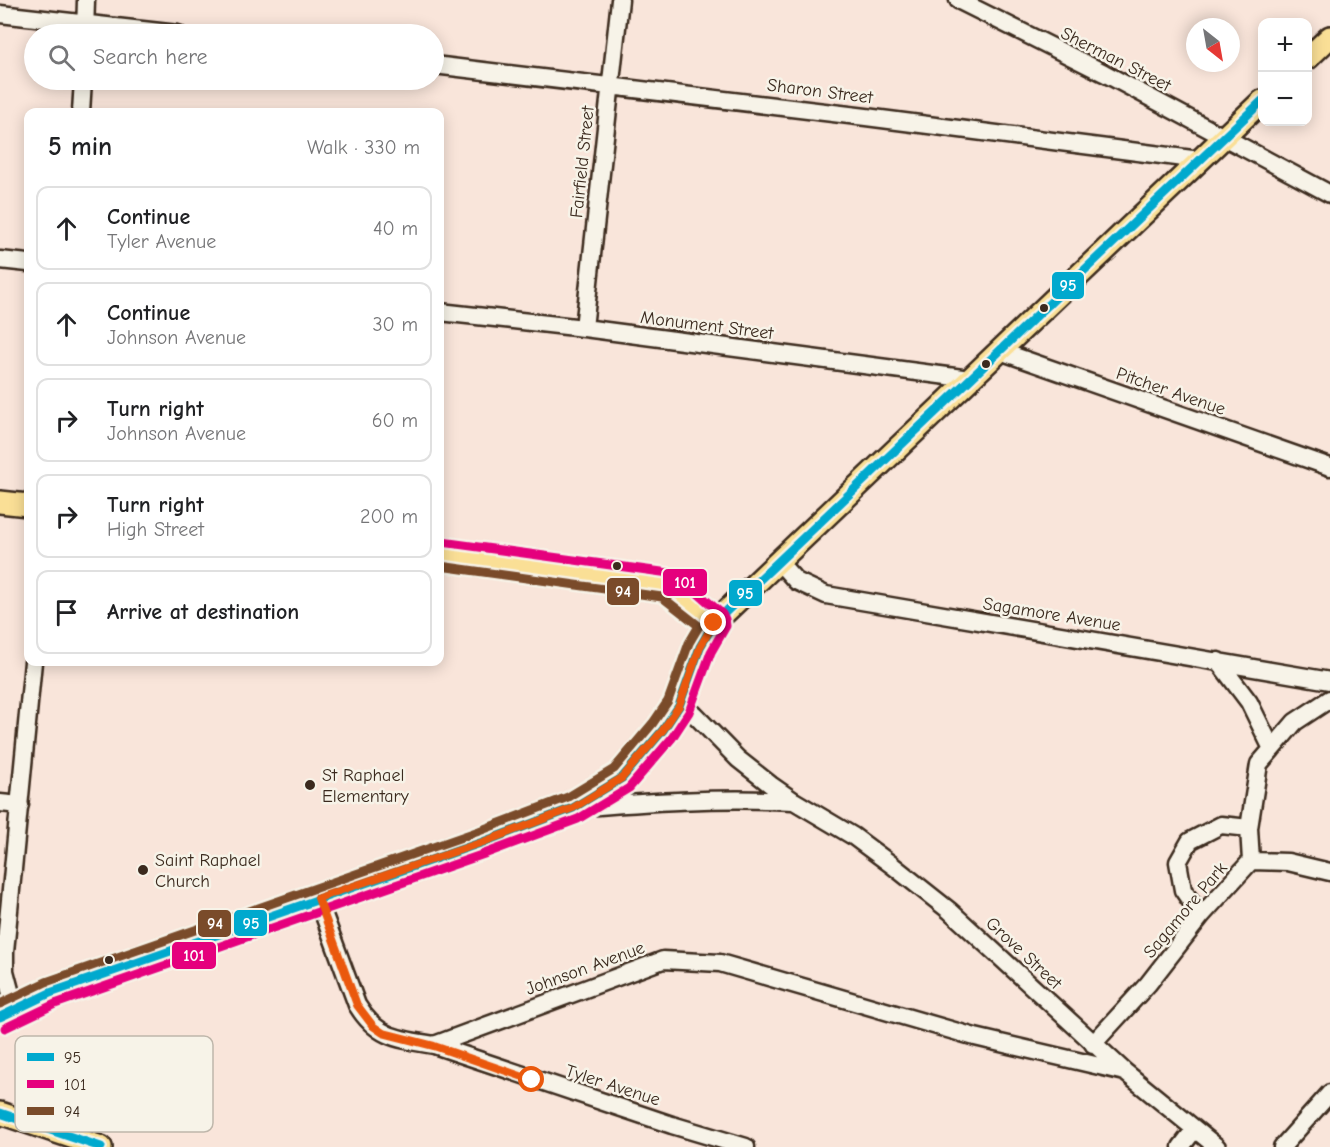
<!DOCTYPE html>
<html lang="en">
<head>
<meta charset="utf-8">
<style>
	:root { --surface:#fff; --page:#f2f2f2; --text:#202124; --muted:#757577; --line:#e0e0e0 }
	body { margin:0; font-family:"Comic Neue",sans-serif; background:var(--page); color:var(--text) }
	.controls { position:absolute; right:18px; top:18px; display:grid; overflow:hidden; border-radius:12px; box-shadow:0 3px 15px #0003 }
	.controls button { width:54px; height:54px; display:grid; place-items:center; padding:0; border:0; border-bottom:2px solid var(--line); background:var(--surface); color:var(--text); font:30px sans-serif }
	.compass { position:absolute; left:1186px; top:18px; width:54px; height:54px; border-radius:50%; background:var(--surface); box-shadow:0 3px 15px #0003; rotate:149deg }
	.stop { position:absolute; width:18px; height:18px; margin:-14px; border:4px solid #ea580c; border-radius:50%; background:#fff }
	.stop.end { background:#ea580c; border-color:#fff; box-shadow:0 2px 6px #0008 }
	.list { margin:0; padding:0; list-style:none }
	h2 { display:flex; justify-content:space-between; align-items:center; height:78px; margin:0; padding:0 24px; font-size:26px }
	h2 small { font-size:20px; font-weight:400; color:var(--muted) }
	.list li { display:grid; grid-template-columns:39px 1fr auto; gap:18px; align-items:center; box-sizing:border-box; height:84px; margin:0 12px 12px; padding:0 12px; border:2px solid var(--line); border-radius:12px }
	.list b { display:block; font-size:22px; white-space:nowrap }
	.list p { margin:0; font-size:20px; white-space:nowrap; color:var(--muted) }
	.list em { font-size:20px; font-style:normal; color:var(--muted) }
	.icon { flex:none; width:33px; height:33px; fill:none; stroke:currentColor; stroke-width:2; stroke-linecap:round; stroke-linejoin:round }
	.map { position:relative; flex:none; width:1330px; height:1147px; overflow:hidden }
	.search { position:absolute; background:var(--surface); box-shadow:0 3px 15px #0003; left:24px; top:24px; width:420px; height:66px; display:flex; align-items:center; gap:15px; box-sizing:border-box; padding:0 21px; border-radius:33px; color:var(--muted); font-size:22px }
	.panel { position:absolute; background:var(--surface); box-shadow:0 3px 15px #0003; left:24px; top:108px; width:420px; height:558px; border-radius:12px }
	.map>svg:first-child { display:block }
</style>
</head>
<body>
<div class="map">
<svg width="1330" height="1147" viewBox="0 0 1330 1147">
	<rect width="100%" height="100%" fill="#f9e5da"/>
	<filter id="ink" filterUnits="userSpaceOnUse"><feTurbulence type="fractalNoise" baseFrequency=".0167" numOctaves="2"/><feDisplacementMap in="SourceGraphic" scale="12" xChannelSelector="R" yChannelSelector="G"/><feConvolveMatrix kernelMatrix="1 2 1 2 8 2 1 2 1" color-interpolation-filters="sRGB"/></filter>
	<g filter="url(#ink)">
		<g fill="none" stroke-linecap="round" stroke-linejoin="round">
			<defs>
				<path id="minor" d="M958 0 1104 73 1330 194
					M0 14 178 34
					M85 34 86 0
					M434 65 866 117 1200 160
					M81 112 83 80
					M0 260 28 263
					M440 312 584 328 970 379
					M584 328 620 0
					M1000 351 1330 467
					M779 562 796 581 826 595 1330 681
					M679 706 694 714 738 759 771 785 794 801 853 836 892 865 950 911 1125 1072 1217 1147
					M1272 749 1295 722 1330 699
					M0 803 20 805
					M573 808C647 802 719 797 793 801
					M1251 861 1288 862 1330 872
					M318 899 357 1005C377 1038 398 1039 434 1045L663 960 720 963 975 1037 1125 1072
					M1201 916 1183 890 1178 862 1190 841 1221 825 1249 828
					M15 1009 5 971V952L33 662
					M1093 1044 1148 984 1201 916 1251 861 1249 828 1259 764 1272 749 1249 702 1218 661
					M434 1045 672 1125 746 1147
					M1181 1147 1194 1130
					M1282 1147 1330 1093"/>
				<path id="major" d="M1308 58 1330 37
					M0 502 28 505
					M440 554 666 585 679 593 714 623
					M0 1017 50 993 483 842 573 808 622 778 663 730 679 706 700 647 714 623 1262 101
					M0 1113 101 1147"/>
			</defs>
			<use href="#minor" stroke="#3b2a1e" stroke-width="21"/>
			<use href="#major" stroke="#3b2a1e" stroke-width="26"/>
			<use href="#minor" stroke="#f7f3e8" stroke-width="16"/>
			<use href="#major" stroke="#fadf96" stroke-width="21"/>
			<defs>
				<path id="bus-1" d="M0 1017 50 993 483 842 573 808 622 778 663 730 679 706 700 647 714 623 1262 101
					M0 1113 101 1147"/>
				<path id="bus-2" d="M5 1028 55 1004 487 853 578 819 629 788 672 738 689 712 711 652 726 626 725 619 722 614 686 583 669 573 442 542"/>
				<path id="bus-3" d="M0 1004 46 982 479 831 568 797 614 769 653 723 668 701 689 643 699 626 662 597 440 566"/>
			</defs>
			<use href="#bus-1" stroke="#f7f3e8" stroke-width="14"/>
			<use href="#bus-2" stroke="#f7f3e8" stroke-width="14"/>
			<use href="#bus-3" stroke="#f7f3e8" stroke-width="14"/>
			<use href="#bus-1" stroke="#00a9ce" stroke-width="9"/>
			<use href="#bus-2" stroke="#e5007d" stroke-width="9"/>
			<use href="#bus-3" stroke="#7a4b2a" stroke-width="9"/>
		</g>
	</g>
	<g fill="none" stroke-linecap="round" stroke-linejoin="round" filter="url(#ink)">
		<path stroke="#ea580c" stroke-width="8" d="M532 1080 434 1046 383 1033 373 1026 357 1005 318 898 483 842 573 808 622 778 663 730 679 706 700 647 714 623"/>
	</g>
	<g fill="#3b2a1e" stroke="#f7f3e8" stroke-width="2">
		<circle cx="1044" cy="308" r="5"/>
		<circle cx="986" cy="364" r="5"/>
		<circle cx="617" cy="566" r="5"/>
		<circle cx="310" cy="785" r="6"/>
		<circle cx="143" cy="870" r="6"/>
		<circle cx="109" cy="960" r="5"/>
	</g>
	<g text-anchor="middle" stroke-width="5" stroke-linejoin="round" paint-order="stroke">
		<g font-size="18" fill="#3b2a1e" stroke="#f7f3e8">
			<text transform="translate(1116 59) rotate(27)" y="6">Sherman Street</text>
			<text transform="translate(820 91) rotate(7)" y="6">Sharon Street</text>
			<text transform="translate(582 162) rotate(-84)" y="6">Fairfield Street</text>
			<text transform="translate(707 325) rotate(7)" y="6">Monument Street</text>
			<text transform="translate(1171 391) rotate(19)" y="6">Pitcher Avenue</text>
			<text transform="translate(1052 614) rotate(9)" y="6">Sagamore Avenue</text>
			<text transform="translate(1185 910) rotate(-50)" y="6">Sagamore Park</text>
			<text transform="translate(1024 953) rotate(43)" y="6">Grove Street</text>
			<text transform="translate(585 968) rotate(-20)" y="6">Johnson Avenue</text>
			<text transform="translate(613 1085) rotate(18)" y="6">Tyler Avenue</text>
		</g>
		<g font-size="18" fill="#3b2a1e" stroke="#f7f3e8" text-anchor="start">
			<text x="322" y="781">St Raphael<tspan x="322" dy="21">Elementary</tspan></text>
			<text x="155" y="866">Saint Raphael<tspan x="155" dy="21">Church</tspan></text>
		</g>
	</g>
	<rect x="15" y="1036" width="198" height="96" rx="9" fill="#f7f3e8" stroke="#bfb7ab" stroke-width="1.5"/>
	<rect x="27" y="1053" width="27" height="8" fill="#00a9ce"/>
	<rect x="27" y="1080" width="27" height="8" fill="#e5007d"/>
	<rect x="27" y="1107" width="27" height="8" fill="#7a4b2a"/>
	<g font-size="16" fill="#3b2a1e">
		<text x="64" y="1063">95</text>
		<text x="64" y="1090">101</text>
		<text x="64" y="1117">94</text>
	</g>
	<g stroke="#f7f3e8" stroke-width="2">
		<rect x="1051" y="271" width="34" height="29" rx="6" fill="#00a9ce"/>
		<rect x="662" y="568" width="46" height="29" rx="6" fill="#e5007d"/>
		<rect x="606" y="577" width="34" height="29" rx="6" fill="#7a4b2a"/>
		<rect x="728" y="579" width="35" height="28" rx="6" fill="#00a9ce"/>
		<rect x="233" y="909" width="35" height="28" rx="6" fill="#00a9ce"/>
		<rect x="197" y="909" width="35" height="29" rx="6" fill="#7a4b2a"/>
		<rect x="171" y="941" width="46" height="29" rx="6" fill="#e5007d"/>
	</g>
	<g font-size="16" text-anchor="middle" font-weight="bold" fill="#fff">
		<text x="1068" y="291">95</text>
		<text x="685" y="588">101</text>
		<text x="623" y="597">94</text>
		<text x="745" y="599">95</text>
		<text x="251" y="929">95</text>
		<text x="215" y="929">94</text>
		<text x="194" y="961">101</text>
	</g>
</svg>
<div class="controls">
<button>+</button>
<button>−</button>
</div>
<svg class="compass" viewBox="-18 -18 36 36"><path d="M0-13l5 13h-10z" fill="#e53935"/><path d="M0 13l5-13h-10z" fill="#757577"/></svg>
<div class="stop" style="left:532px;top:1080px"></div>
<div class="stop end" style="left:714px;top:623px"></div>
<div class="search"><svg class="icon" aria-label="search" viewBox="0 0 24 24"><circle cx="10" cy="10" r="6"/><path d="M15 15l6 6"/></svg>Search here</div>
<section class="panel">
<h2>5 min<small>Walk · 330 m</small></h2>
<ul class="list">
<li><svg class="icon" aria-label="ahead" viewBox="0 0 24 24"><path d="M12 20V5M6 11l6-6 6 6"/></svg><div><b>Continue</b><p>Tyler Avenue</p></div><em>40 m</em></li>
<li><svg class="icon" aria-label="ahead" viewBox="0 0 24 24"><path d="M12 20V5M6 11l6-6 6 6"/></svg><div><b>Continue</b><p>Johnson Avenue</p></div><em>30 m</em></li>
<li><svg class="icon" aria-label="right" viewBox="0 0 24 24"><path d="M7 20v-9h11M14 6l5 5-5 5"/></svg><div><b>Turn right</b><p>Johnson Avenue</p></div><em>60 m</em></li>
<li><svg class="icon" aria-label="right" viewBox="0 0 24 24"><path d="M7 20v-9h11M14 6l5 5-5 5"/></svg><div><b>Turn right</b><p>High Street</p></div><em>200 m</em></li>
<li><svg class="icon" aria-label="arrive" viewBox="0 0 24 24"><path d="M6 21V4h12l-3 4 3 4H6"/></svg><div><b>Arrive at destination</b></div></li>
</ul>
</section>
</div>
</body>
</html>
